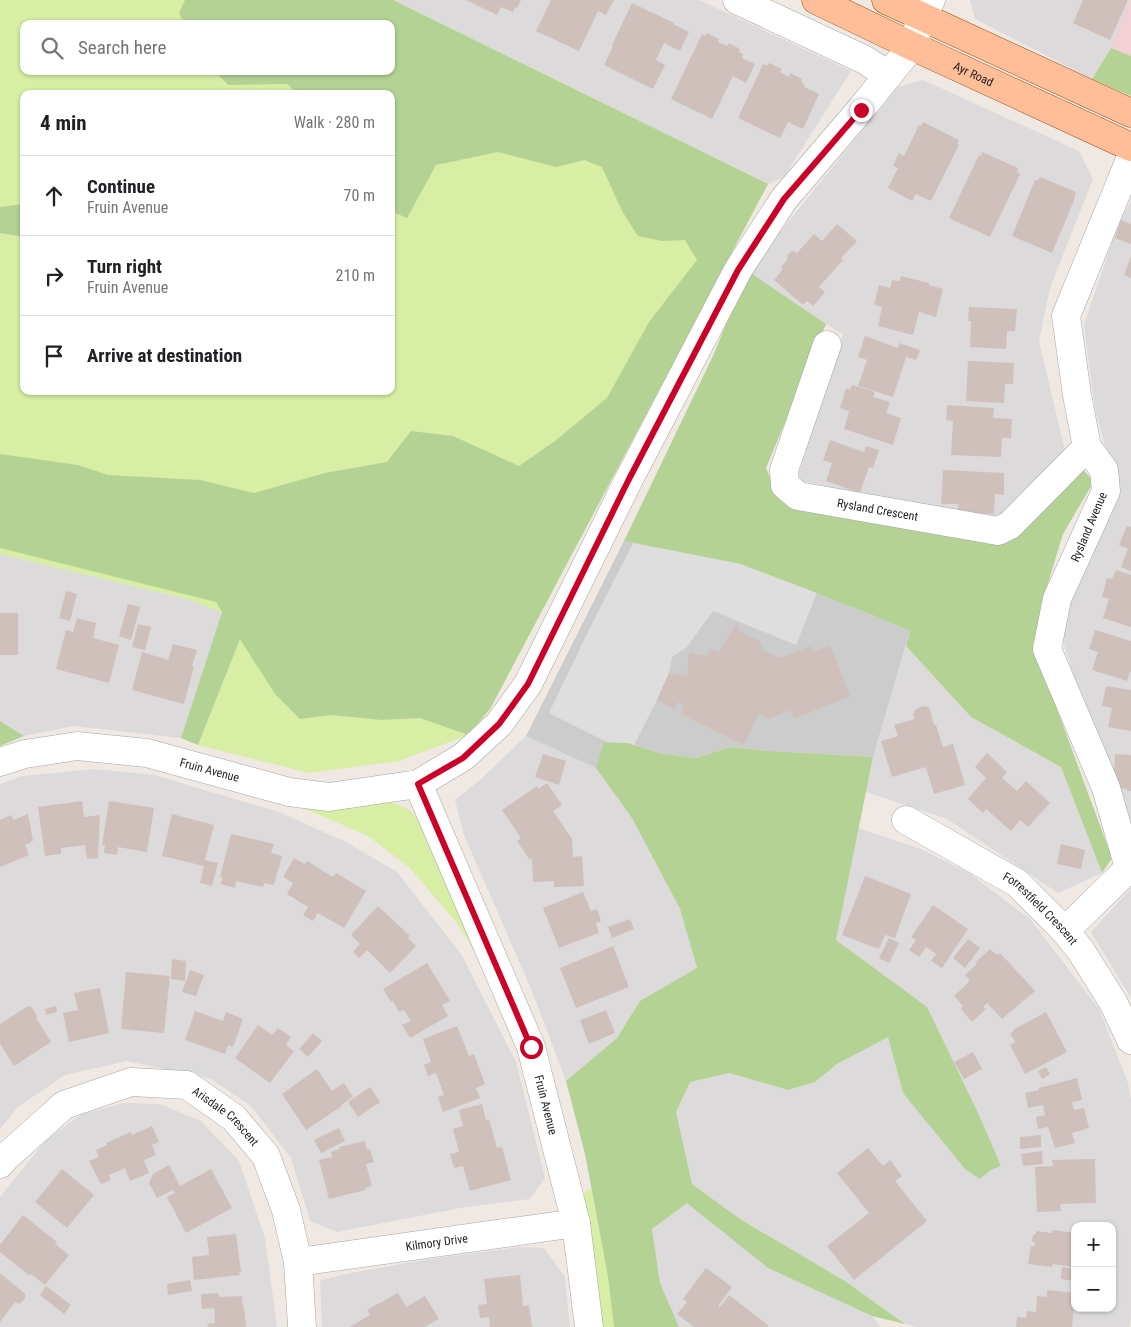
<!DOCTYPE html>
<html lang="en">
<head>
<meta charset="utf-8">
<style>
	:root { --surface:#fff; --page:#f6f6f6; --text:#202124; --muted:#757577; --line:#e0e0e0 }
	body { margin:0; font-family:"Roboto Condensed",sans-serif; background:var(--page); color:var(--text) }
	.controls { position:absolute; right:15px; bottom:15px; display:grid; overflow:hidden; border-radius:10px; box-shadow:0 1px 4px #0004 }
	.controls button { width:45px; height:45px; display:grid; place-items:center; padding:0; border:0; border-bottom:1px solid var(--line); background:var(--surface); color:var(--text); font:25px sans-serif }
	.stop { position:absolute; width:15px; height:15px; margin:-11px; border:4px solid #cb0028; border-radius:50%; background:#fff }
	.stop.end { background:#cb0028; border-color:#fff; box-shadow:0 1px 5px #0008 }
	.list { margin:0; padding:0; list-style:none }
	h2 { display:flex; justify-content:space-between; align-items:center; height:65px; margin:0; padding:0 20px; font-size:21px }
	h2 small { font-size:16px; font-weight:400; color:var(--muted) }
	.list li { display:grid; grid-template-columns:32px 1fr auto; gap:15px; align-items:center; box-sizing:border-box; height:80px; padding:0 20px; border-top:1px solid var(--line) }
	.list b { display:block; font-size:19px; white-space:nowrap }
	.list p { margin:0; font-size:16px; white-space:nowrap; color:var(--muted) }
	.list em { font-size:16px; font-style:normal; color:var(--muted) }
	.icon { flex:none; width:28px; height:28px; fill:none; stroke:currentColor; stroke-width:2; stroke-linecap:round; stroke-linejoin:round }
	.map { position:relative; flex:none; width:1131px; height:1327px; overflow:hidden }
	.search { position:absolute; background:var(--surface); box-shadow:0 1px 4px #0004; left:20px; top:20px; width:375px; height:55px; display:flex; align-items:center; gap:12px; box-sizing:border-box; padding:0 18px; border-radius:10px; color:var(--muted); font-size:19px }
	.panel { position:absolute; background:var(--surface); box-shadow:0 1px 4px #0004; left:20px; top:90px; width:375px; height:305px; border-radius:10px }
	.map>svg:first-child { display:block }
</style>
</head>
<body>
<div class="map">
<svg width="1131" height="1327" viewBox="0 0 1131 1327">
	<rect width="100%" height="100%" fill="#f0e9e3"/>
	<path fill="#dcdadb" fill-rule="evenodd" d="M393 0H699L851 71 784 177 768 184Z
		M970 0H1131V56L1111 48 1092 79 975 19Z
		M923 80 1079 151 1093 179 1050 288 1039 341 1065 451 997 522 797 480 843 334 826 324 748 271 898 87Z
		M1131 201V845L1083 705 1061 635 1109 461 1095 409 1084 325 1119 221Z
		M0 554 183 598 222 612 181 738 73 726 24 736 0 721Z
		M906 646 971 717 1061 767 1102 873 1058 893 947 819 866 792 873 757Z
		M526 736 596 768 632 818 680 909 697 969 640 1001 617 1038 566 1081 532 991 464 835 455 800 481 779Z
		M95 769 154 775 279 812 346 842 397 872 461 954 516 1062 545 1178 530 1199 460 1208 337 1232 310 1221 291 1158 251 1106 211 1079 127 1061 65 1075 18 1107 0 1129V784L22 776Z
		M858 828 921 849 969 873 1030 919 1099 1009 1128 1083 1131 1099V1312L1130 1327H917L905 1324 845 1281 740 1219 692 1184 676 1112 690 1082 729 1073 788 1090 815 1082 837 1064 888 1036 903 1093 980 1179 991 1170 1001 1166 980 1117 927 1008 836 940ZM1075 1226H1112V1308H1075Z
		M1131 888V998L1091 932Z
		M124 1103 160 1104 201 1121 239 1161 265 1238 277 1327H0V1197L46 1140 82 1114Z
		M687 1202 768 1268 872 1316 881 1327H679L660 1283 652 1229Z
		M520 1247 544 1248 565 1277 570 1327H322L320 1281 340 1275 423 1260Z"/>
	<path fill="#f2d0d6" d="M1130 0H1131V56L1111 48Z"/>
	<path fill="#ccc" d="M624 541 740 564 865 612 910 631 873 757 770 751 730 747 696 758 659 753 628 743 605 742 596 768 526 736Z"/>
	<path fill="#d7eea4" fill-rule="evenodd" d="M0 0H393L768 184 490 709 183 598 0 554ZM24 24H391V71H24ZM24 94H391V391H24Z
		M240 639 300 719 331 715 381 720 420 718 468 735 399 761 309 773 198 745Z
		M393 802 411 811 426 831 487 972 457 923 409 867 368 836 301 807 344 808Z
		M591 1189 608 1277 614 1327H601L580 1196Z"/>
	<path fill="#b3d294" d="M185 0H393L768 184 490 709 468 735 420 718 381 720 331 715 300 719 275 694 240 639 198 745 181 738 222 612 216 602 0 548V454L78 465 108 475 200 480 254 493 325 473 387 462 411 431 453 436 519 466 555 441 607 398 649 322 697 260 685 240 662 241 638 236 622 211 602 167 584 160 556 167 498 152 436 165 407 218 391 211V94H298L287 84 228 85 215 71H391V24H185L179 13Z
		M1111 48 1131 56V96L1092 79Z
		M24 204V237L0 233V207Z
		M748 271 826 324 766 468 778 495 972 538 1081 468 1094 481 1063 534 1041 606 1037 655 1112 858 1102 873 1061 767 971 717 906 646 910 631 865 612 740 564 624 541 713 356Z
		M0 721 24 736 0 746Z
		M604 742 628 743 659 753 696 758 730 747 770 751 873 757 836 940 927 1007 980 1117 1001 1166 991 1170 980 1179 965 1169 903 1093 888 1037 837 1064 815 1082 788 1090 729 1073 690 1082 676 1112 692 1184 740 1219 845 1281 905 1324 872 1316 768 1268 687 1203 652 1229 660 1283 679 1327H614L608 1277 585 1154 566 1081 617 1038 640 1001 697 968 680 909 632 818 596 768Z"/>
	<path fill="#dedede" d="M633 543 740 564 817 593 796 645 713 611 686 648 672 657 669 673 657 700 634 745 628 743 607 742 549 713 585 638Z"/>
	<path fill="#d0c0bb" d="M466 0H521L517 8 515 7 513 12 501 7 497 15Z
		M551 0H614L606 15 598 11 579 51 536 31Z
		M1083 0H1128L1110 40 1073 23Z
		M632 3 674 23 673 24 689 32 680 51 664 43 656 60 665 65 653 89 604 65 613 46 612 45Z
		M707 33 719 39 718 42 727 46 729 43 740 49 739 52 743 54 742 58 755 64 746 83 733 76 712 119 671 99 702 34 705 36Z
		M769 63 782 69 780 72 789 77 790 73 802 79 801 82 805 85 804 87 819 94 803 129 788 122 780 138 738 118 763 64 767 66Z
		M923 122 959 140 957 144 959 145 931 201 916 194 912 201 888 188 898 168 893 166 899 153 904 156 919 125 921 126Z
		M982 152 1018 168 1017 172 1020 174 990 237 949 218 979 155 981 156Z
		M1040 177 1076 192 1074 197 1075 198 1052 253 1012 236 1035 180 1038 181Z
		M1121 220 1131 224V244L1115 238Z
		M837 224 857 241 841 258 843 260 819 287 825 292 813 306 807 301 803 305 774 280 783 269 781 267 787 260 788 254 793 251 797 253 814 234 822 241Z
		M1131 256V278L1124 275Z
		M901 276 929 283V285L943 289 936 317 919 312 913 335 878 326 882 307 874 305 879 285 890 288 892 280 900 281Z
		M969 307 1017 309 1015 331H1007L1006 349 970 347 971 321H968Z
		M865 336 898 348 899 343 920 350 916 360 906 357 893 397 858 386 867 360 858 357Z
		M968 361 1014 363 1013 384H1005L1004 403 966 401Z
		M852 385 875 392 873 397 890 402 886 413 901 418 893 445 844 429 849 411 840 408 846 388 850 390Z
		M947 405 994 408 993 418 1012 419 1011 438H1002L1001 457 951 455 953 421 946 420Z
		M830 440 864 452 866 446 879 450 873 468 869 467 860 493 826 481 832 463 823 460Z
		M943 470 1004 473V495L995 494 994 514 958 512V504H941Z
		M1127 526 1131 527V571L1121 567 1128 549 1119 545Z
		M1116 570 1131 575V627L1103 618 1109 599 1102 597 1107 578 1112 579Z
		M66 591 77 594 70 621 59 618Z
		M128 604 140 607 131 640 119 636Z
		M0 613H18V655H0Z
		M77 618 96 623 93 638 119 645 109 683 56 669 66 630 73 632Z
		M737 623 739 631 760 641 763 650 780 658 810 646 813 652 830 645 850 696 794 719 790 710 769 719 759 713 744 745 681 714 684 706 678 702 674 709 657 700 669 673 687 676 689 652 707 656 710 648 719 652 732 630Z
		M138 624 151 627 145 650 132 647Z
		M1095 630 1131 641V672H1130L1127 681 1092 670 1098 652 1089 649Z
		M173 644 197 650 192 666 194 667 184 704 132 690 142 652 168 660Z
		M1106 686 1131 690V731L1108 727 1112 708 1102 706Z
		M923 706 928 707 930 710 934 725H936L943 747 953 744 965 785 934 794 926 767 892 777 881 741 898 736 894 725 915 719 913 715 915 710Z
		M987 753 1007 772 1002 778 1017 791 1026 781 1050 803 1028 827 1020 820 1011 831 986 809 983 813 968 799 986 778 975 767Z
		M543 754 566 761 559 785 535 777Z
		M1115 754 1131 755V791H1127V789L1113 788Z
		M547 783 562 805 553 811 572 839 573 857 582 856 584 886 554 887V881L533 882 532 859 530 860 517 841 521 838 502 810 537 786 538 789Z
		M82 801 84 817 100 815 98 858 87 859 85 845 61 848V854L45 856 38 807Z
		M109 801 154 808 147 852 118 847 117 855 104 853 105 845H102Z
		M28 814 33 841 25 845 29 855 0 867V820L11 815 14 820Z
		M172 814 214 825 205 860 218 863 212 886 200 883 204 866 162 856Z
		M231 834 274 844 271 853 282 856 274 885 264 883 263 887 236 881 235 888 221 884 222 877H220Z
		M1061 844 1085 850 1081 869 1057 864Z
		M294 858 305 864 307 861 333 877 336 873 366 891 344 928 318 913 313 921 303 915 308 907 287 894 293 883 283 877Z
		M865 876 911 894 895 938 885 935 879 949 842 935Z
		M583 892 591 911 597 909 601 921 596 923 599 933 559 948 543 908Z
		M933 905 968 929 942 968 931 961 936 954 926 947 919 957 909 950 916 940 911 937Z
		M378 906 410 936 408 938 416 946 390 973 367 950 359 958 353 952 360 944 351 935Z
		M630 919 634 929 612 938 608 927Z
		M889 938 899 943 889 963 879 958Z
		M968 939 980 948 965 968 953 958Z
		M613 946 629 987 576 1008 560 968Z
		M990 949 997 955 1000 953 1035 991 1002 1019 987 1003 983 1007 986 1009 972 1022 961 1009 963 1006 954 996 969 982 968 981 970 980 965 975 977 964 975 963Z
		M172 959 186 961 185 981 171 979Z
		M427 963 450 1001 442 1005 448 1016 410 1038 402 1025 411 1021 404 1010 399 1012 393 1001 391 1002 383 989Z
		M190 970 204 975 196 996 182 992Z
		M126 972 170 976 164 1033 121 1029Z
		M100 988 109 1033 69 1042 63 1013 78 1010 74 993Z
		M28 1006 29 1007 31 1006 38 1017 36 1018 51 1042 14 1066 0 1044V1024Z
		M56 1006 57 1012 46 1015 45 1009Z
		M606 1010 615 1033 589 1044 580 1020Z
		M195 1011 223 1021 226 1012 243 1019 233 1047 228 1045 225 1054 185 1040Z
		M1046 1012 1067 1052 1025 1074 1010 1045 1015 1042 1010 1033 1014 1032 1013 1030Z
		M258 1025 272 1035 278 1028 291 1037 286 1045 294 1051 270 1083 235 1058Z
		M457 1026 469 1056 474 1054 485 1084 476 1088 480 1098 443 1112 438 1097 444 1095 436 1073 428 1076 424 1065 431 1062 423 1039Z
		M313 1033 322 1041 308 1057 299 1049Z
		M973 1052 982 1069 964 1079 954 1062Z
		M1046 1067 1050 1074 1042 1079 1038 1071Z
		M317 1069 332 1091 344 1083 353 1097 341 1105 342 1106 306 1130 282 1094Z
		M1077 1078 1082 1100 1072 1102 1074 1110 1084 1108 1089 1128 1072 1133 1075 1143 1055 1148 1048 1127 1038 1129 1036 1117 1045 1115 1043 1105 1028 1108 1025 1093 1039 1090V1088Z
		M370 1087 380 1102 358 1117 348 1102Z
		M482 1104 486 1120 489 1119 497 1148 502 1147 511 1180 470 1191 463 1166 454 1168 450 1154 459 1152 453 1129 463 1126 459 1110Z
		M152 1126 159 1142 152 1145 156 1155 144 1160 149 1173 130 1181 125 1168 109 1175 111 1180 101 1184 89 1161 99 1157 96 1150 107 1145 106 1143 131 1132 132 1135Z
		M339 1128 345 1141 321 1153 314 1140Z
		M1041 1135V1147L1020 1149V1137Z
		M365 1141 367 1150 370 1149 374 1162 366 1164 372 1186 365 1188 366 1190 329 1199 319 1160 332 1157 331 1152 340 1149 339 1147Z
		M868 1148 883 1166 890 1160 902 1176 895 1181 927 1221 854 1280 827 1246 869 1213 837 1173Z
		M1042 1151 1043 1164 1023 1166 1021 1154Z
		M1095 1159 1096 1203 1060 1204 1061 1211 1037 1212 1035 1167 1053 1166 1052 1160Z
		M169 1165 180 1186 211 1169 232 1208 186 1233 167 1197 175 1193 173 1190 157 1198 149 1183 153 1174Z
		M62 1169 94 1195 67 1228 35 1202Z
		M23 1215 57 1242 55 1244 69 1255 45 1285 31 1274 30 1276 0 1252V1245Z
		M1053 1230 1075 1233V1267L1053 1264 1052 1267 1028 1264 1031 1246H1035V1243L1032 1241 1033 1235 1036 1234V1231L1052 1233Z
		M236 1234 241 1272H239L240 1275 194 1280 192 1257 209 1255 207 1237Z
		M1062 1267 1075 1269V1281L1061 1279Z
		M706 1268 732 1287 718 1306 720 1307 729 1295 768 1325 767 1327H694L677 1314 687 1302 683 1299Z
		M0 1273 25 1294V1298L20 1304 15 1302 0 1322Z
		M520 1275 523 1306 529 1305 532 1327H490L489 1317 480 1318 478 1305 487 1304 484 1279Z
		M190 1280 192 1291 168 1295 167 1284Z
		M46 1286 71 1305 64 1314 40 1295Z
		M1047 1290 1075 1293 1072 1327H1016L1017 1317 1026 1318 1027 1311 1036 1312 1037 1296 1047 1297Z
		M218 1293 219 1297 242 1296 243 1308 244 1307 246 1327H208L207 1324 215 1323 214 1308 202 1309 201 1294Z
		M398 1293 406 1307 425 1296 439 1319 424 1327H350L370 1315 367 1310Z"/>
	<g fill="none" stroke-linecap="round" stroke-linejoin="round">
		<defs>
			<g id="minor">
				<path d="M737 0 865 60 888 75"/>
				<path d="M1131 157 1066 316 1077 395 1087 447 1104 470 1106 491 1057 599 1047 649 1106 788 1129 868H1131"/>
				<path id="s1" d="M827 345 784 470 785 485 798 496 998 531 1010 525 1087 447"/>
				<path id="s2" d="M0 762 25 754 77 746 147 753 289 792 329 797 418 784 463 757 499 724 528 684 628 481 738 270 784 199 861 109 912 46 922 17 931 0"/>
				<path id="s3" d="M418 784 531 1047 576 1223 589 1327"/>
				<path id="s4" d="M906 820 1017 883 1065 931 1081 951 1113 1002 1131 1040"/>
				<path d="M1065 931 1129 868"/>
				<path id="s5" d="M0 1164 6 1157 64 1105 131 1082 187 1085 234 1118 266 1156 286 1210 298 1262 302 1327"/>
				<path id="s6" d="M298 1262 576 1223"/>
			</g>
			<g id="major">
				<path id="s7" d="M816 0 912 46 1131 147"/>
				<path d="M886 0 1131 113"/>
			</g>
		</defs>
		<use href="#minor" stroke="#a5a5a5" stroke-width="29"/>
		<use href="#major" stroke="#974700" stroke-width="29"/>
		<use href="#minor" stroke="#fff" stroke-width="28"/>
		<use href="#major" stroke="#ffbe98" stroke-width="28"/>
	</g>
	<g fill="none" stroke-linecap="round" stroke-linejoin="round">
		<path stroke="#cb0028" stroke-width="6" d="M531 1047 418 784 463 758 499 724 528 684 628 481 738 270 784 199 861 110"/>
	</g>
	<g text-anchor="middle" stroke-width="5" stroke-linejoin="round" paint-order="stroke">
		<g font-size="12" fill="#1e1e1e" stroke="#fff">
			<text dy="4" stroke="none"><textPath href="#s7" startOffset="174">Ayr Road</textPath></text>
			<text dy="4" stroke="none"><textPath href="#s1" startOffset="245">Rysland Crescent</textPath></text>
			<text transform="translate(1089 527) rotate(-67)" y="4">Rysland Avenue</text>
			<text dy="4" stroke="none"><textPath href="#s2" startOffset="214">Fruin Avenue</textPath></text>
			<text dy="4" stroke="none"><textPath href="#s4" startOffset="162">Forrestfield Crescent</textPath></text>
			<text dy="4" stroke="none"><textPath href="#s3" startOffset="346">Fruin Avenue</textPath></text>
			<text dy="4" stroke="none"><textPath href="#s5" startOffset="264">Arisdale Crescent</textPath></text>
			<text dy="4" stroke="none"><textPath href="#s6" startOffset="140">Kilmory Drive</textPath></text>
		</g>
	</g>
</svg>
<div class="controls">
<button>+</button>
<button>−</button>
</div>
<div class="stop" style="left:531px;top:1047px"></div>
<div class="stop end" style="left:861px;top:110px"></div>
<div class="search"><svg class="icon" aria-label="search" viewBox="0 0 24 24"><circle cx="10" cy="10" r="6"/><path d="M15 15l6 6"/></svg>Search here</div>
<section class="panel">
<h2>4 min<small>Walk · 280 m</small></h2>
<ul class="list">
<li><svg class="icon" aria-label="ahead" viewBox="0 0 24 24"><path d="M12 20V5M6 11l6-6 6 6"/></svg><div><b>Continue</b><p>Fruin Avenue</p></div><em>70 m</em></li>
<li><svg class="icon" aria-label="right" viewBox="0 0 24 24"><path d="M7 20v-9h11M14 6l5 5-5 5"/></svg><div><b>Turn right</b><p>Fruin Avenue</p></div><em>210 m</em></li>
<li><svg class="icon" aria-label="arrive" viewBox="0 0 24 24"><path d="M6 21V4h12l-3 4 3 4H6"/></svg><div><b>Arrive at destination</b></div></li>
</ul>
</section>
</div>
</body>
</html>
